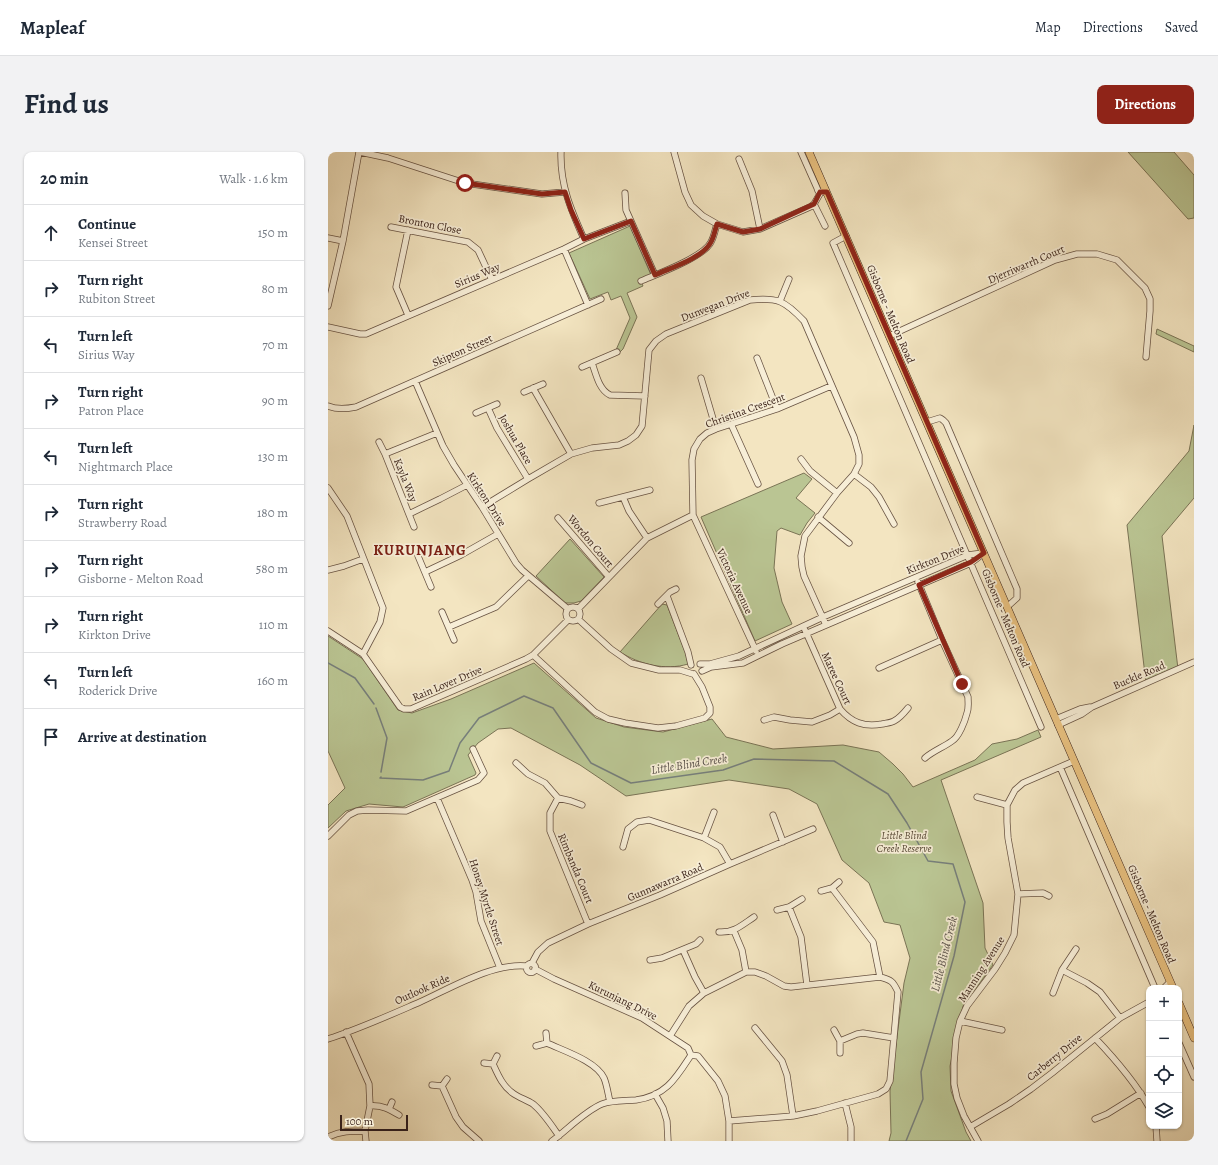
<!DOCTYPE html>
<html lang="en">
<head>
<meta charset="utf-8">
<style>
	:root { --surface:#fff; --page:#f2f2f3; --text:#1f2937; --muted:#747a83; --line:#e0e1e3; --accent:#8f2418 }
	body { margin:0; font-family:Alegreya,serif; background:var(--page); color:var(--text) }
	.controls { position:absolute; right:12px; bottom:12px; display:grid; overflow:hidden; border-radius:8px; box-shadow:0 1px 3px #0004 }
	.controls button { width:36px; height:36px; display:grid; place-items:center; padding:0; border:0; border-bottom:1px solid var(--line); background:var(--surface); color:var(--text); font:20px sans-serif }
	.scale { position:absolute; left:12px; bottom:10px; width:68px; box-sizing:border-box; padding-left:4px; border:2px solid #3a2219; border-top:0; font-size:11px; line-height:14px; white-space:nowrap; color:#3a2219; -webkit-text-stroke:3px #f7eed7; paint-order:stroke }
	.stop { position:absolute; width:12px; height:12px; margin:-9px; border:3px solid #8f2418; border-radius:50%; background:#fff }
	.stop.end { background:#8f2418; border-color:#fff; box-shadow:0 1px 4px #0008 }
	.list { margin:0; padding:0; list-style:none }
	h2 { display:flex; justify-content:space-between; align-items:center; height:52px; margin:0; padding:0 16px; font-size:17px }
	h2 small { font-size:13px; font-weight:400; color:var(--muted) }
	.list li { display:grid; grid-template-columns:26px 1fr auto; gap:12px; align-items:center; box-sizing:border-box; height:56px; padding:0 16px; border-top:1px solid var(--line) }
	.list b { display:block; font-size:15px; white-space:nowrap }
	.list p { margin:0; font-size:13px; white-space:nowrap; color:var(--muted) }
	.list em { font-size:13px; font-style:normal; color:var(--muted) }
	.icon { flex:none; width:22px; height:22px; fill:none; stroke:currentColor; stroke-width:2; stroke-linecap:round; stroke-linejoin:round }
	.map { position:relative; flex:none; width:866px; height:989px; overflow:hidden; border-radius:8px }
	header { display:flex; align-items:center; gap:24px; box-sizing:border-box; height:56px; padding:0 20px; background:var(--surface); border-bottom:1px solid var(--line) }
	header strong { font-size:19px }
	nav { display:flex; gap:22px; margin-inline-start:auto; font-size:14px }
	.intro { display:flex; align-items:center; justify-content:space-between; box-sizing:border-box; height:96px; padding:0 24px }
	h1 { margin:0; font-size:28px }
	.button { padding:10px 18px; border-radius:8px; background:var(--accent); color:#fff; font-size:14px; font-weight:700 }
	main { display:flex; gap:24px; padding:0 24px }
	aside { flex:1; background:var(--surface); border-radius:8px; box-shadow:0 1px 3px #0004 }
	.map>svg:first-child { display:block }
</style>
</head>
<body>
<header>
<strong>Mapleaf</strong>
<nav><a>Map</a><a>Directions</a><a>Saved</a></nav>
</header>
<div class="intro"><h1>Find us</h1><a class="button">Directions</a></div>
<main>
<aside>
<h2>20 min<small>Walk · 1.6 km</small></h2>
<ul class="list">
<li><svg class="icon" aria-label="ahead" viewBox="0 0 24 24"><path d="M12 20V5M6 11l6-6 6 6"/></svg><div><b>Continue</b><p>Kensei Street</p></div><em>150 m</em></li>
<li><svg class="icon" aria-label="right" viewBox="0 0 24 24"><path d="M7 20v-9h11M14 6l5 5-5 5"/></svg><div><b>Turn right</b><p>Rubiton Street</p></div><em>80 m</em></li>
<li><svg class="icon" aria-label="left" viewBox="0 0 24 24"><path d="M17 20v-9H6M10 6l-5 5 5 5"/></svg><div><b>Turn left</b><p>Sirius Way</p></div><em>70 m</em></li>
<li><svg class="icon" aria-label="right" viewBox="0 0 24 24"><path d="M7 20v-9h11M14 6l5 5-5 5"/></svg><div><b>Turn right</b><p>Patron Place</p></div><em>90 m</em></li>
<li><svg class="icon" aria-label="left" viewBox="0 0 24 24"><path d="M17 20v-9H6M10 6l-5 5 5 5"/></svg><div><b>Turn left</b><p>Nightmarch Place</p></div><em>130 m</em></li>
<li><svg class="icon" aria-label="right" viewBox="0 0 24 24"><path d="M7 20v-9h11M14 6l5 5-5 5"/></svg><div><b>Turn right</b><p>Strawberry Road</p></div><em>180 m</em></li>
<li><svg class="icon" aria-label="right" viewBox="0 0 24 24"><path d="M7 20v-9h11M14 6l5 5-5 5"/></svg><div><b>Turn right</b><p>Gisborne - Melton Road</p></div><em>580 m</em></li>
<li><svg class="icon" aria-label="right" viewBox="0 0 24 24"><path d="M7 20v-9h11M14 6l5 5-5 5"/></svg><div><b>Turn right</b><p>Kirkton Drive</p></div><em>110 m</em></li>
<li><svg class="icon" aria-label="left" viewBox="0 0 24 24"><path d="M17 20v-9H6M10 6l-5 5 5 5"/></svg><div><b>Turn left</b><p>Roderick Drive</p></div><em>160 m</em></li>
<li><svg class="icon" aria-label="arrive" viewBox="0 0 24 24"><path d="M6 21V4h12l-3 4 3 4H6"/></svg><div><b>Arrive at destination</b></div></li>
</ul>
</aside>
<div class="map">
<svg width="866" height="989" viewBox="0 0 866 989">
	<rect width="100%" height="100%" fill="#f3e5c1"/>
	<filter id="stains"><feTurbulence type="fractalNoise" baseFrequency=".005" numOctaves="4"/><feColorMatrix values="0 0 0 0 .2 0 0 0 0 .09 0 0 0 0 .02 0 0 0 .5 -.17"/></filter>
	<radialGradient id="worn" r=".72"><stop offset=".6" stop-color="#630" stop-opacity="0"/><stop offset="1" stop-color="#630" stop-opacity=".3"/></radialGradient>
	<path fill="#bac593" stroke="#7a7456" d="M800 0H846L866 23V66L860 67Z
		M302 74 323 123 312 127 315 134 299 141 309 165 295 197 290 202 288 198 302 166 293 144 283 148 280 140 262 147 241 101Z
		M829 177 866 194V200L828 182Z
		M866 273V346L834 384 850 517 818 531 799 373 861 299Z
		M476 321 484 327 468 346 487 361 479 371 472 383 453 376 449 379 446 416 454 450 464 472 427 489 373 365Z
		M242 387 276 425 253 449 246 451H237L208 424Z
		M334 452 339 453 358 502 360 512C337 519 311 512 292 500Z
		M0 484 35 507 70 558 84 561 123 547 206 511 268 566 296 575 335 580 384 567 398 585 445 597 515 593 551 600 565 612 575 622 585 635 647 608 664 592 689 587 710 578 713 585 613 628 655 751 657 796 665 813 635 854 622 914 623 939 638 980 643 989H561L563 981 562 939 576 831 582 806 572 773 556 770 541 731 514 708 489 652 461 637 401 628 298 644 252 613 183 576 170 577 150 591 140 603 148 621 147 623 75 655 41 652 18 659 0 676V653L17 636 0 599Z"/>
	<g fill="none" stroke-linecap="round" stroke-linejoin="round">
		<path stroke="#777f7b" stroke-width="1.5" d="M0 511 27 526 46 552
			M48 556 59 586 53 620
			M53 625 52 626 95 628 121 619 132 591 151 566 196 544 225 556 263 611 303 631 395 618 426 607 506 609 560 642 579 671 600 709 625 712 637 750 626 804 593 920 595 947 578 989"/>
		<defs>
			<path id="minor" d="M32 0 60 6 137 31 214 42 237 40
				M233 0C232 33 243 58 256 87
				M346 0 357 40 363 53 375 64 389 72 415 80 432 77 482 55 486 52 493 40
				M473 0 489 36 490 39 495 40
				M411 7 424 39 432 77
				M297 41 298 58 327 123
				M486 52 497 74
				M63 75 140 90 150 98 164 128
				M518 84 505 91 713 575
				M0 86 15 89
				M236 97 260 153
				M313 129C329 122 376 105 383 90 386 85 387 78 389 72
				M452 149 461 127
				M0 154 15 89 31 0
				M80 163 68 135 80 78
				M0 175 32 182H38L236 97 256 87 303 69
				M561 184 727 108 749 102H769L789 108 817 136 822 147V159L818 205
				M429 206 449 257
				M264 211C268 222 271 238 282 243L317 244
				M254 215 289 200
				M373 226 388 277
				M87 229 115 294 126 313 154 355 188 411 194 418 240 457
				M205 236 243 302
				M196 240 215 232
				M0 254C9 258 18 257 28 255L273 147
				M160 256 169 276 200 327
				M148 261 169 252
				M599 270 612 266 615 268 618 271 689 437V446L679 455
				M403 272 430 332
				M51 290 57 302 86 375
				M57 302 109 281
				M473 307 482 319 509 341
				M526 322 543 335 551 345 566 372
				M0 336 19 364 55 456 52 470 35 502
				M295 345 301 359 319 386
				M271 351 322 338
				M154 355 200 327 243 302 264 296 291 293 300 289 308 283 314 274 321 198 328 189 338 182 422 148C450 145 457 149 476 169L526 285 531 303V312L526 322 509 341 477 384 473 404 474 415 476 424 498 473
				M81 362 112 347 139 333
				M365 363 428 499
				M490 365 521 391
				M230 366 281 425
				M90 404 103 435
				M0 418 16 414 35 407
				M97 420 133 403 170 382
				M590 430 614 488 640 545C640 551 641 556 639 561 637 569 631 585 624 589 616 595 605 599 597 606
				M339 444 360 500 363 513
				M330 452 342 440 348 437
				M238 462a7 7 0 1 1 14 0a7 7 0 1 1-14 0Z
				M250 457 319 386 365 363 364 308 366 297 372 287 379 281 388 277 449 257 503 234
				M114 460 126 488
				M250 467 283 497 303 511 331 518H352L365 522
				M121 475 168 455 200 424
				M477 478 512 557C524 571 536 575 554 572 558 571 563 571 566 569 572 566 576 561 580 556
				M0 479 35 502 72 555 76 557H83L198 507 205 503 240 468
				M205 503 267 560 280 567 297 571 330 576 348 574 377 566 382 561V555L374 535 366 522
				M372 512H382L411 504 495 465 640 403 655 401
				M551 516 614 488
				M374 519 383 515 415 511 454 492 643 411 656 401
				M728 567 752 557 762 555
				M436 568 446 565 462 568 484 570 502 563 512 557
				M730 573 754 562 764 555 866 510
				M188 611 200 622 217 631 230 646
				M732 615 827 836
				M649 645 679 653
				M109 646 144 728 148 740 153 769 172 816
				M254 653 243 649 230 646 222 661V679L260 772
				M445 663 455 690
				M0 684 21 663 29 659 40 658 78 659 150 628 156 621 145 597
				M376 686 386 660
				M295 695 300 677 309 670 321 668 376 686 392 695 402 712
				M504 736 545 790 552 825
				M493 739 504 736 511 730
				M690 742 715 741 721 744
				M461 755 473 785 479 833
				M449 758 461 755 474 747
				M406 779 414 798 418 820
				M391 780C406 781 414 773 426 765
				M355 798 367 825 376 841
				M322 808 334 806 368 792 372 788
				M204 811 210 800 220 791 260 772 332 743 402 712 485 677
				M198.5 816a4.5 4.5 0 1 1 9 0a4.5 4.5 0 1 1-9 0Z
				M207 817 226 827 314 866 360 896 363 903 370 904 390 929 397 944 401 969V989
				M734 818 759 831 772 840 792 866
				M836 836 842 830
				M725 841 734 818 748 797
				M632 869 674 878
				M427 876 454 909 459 923 465 964
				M506 878 512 889V901
				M18 880 41 932 42 954 37 979 38 989
				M342 884 361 854 376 841 418 820H427L438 824 456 834 463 835 552 825C563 828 565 829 570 840L562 929 558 937 550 942 489 959 465 964 401 969
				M767 886C787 907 807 930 821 955
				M0 887C31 877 62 863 92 850 123 836 164 811 198 814
				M512 889 529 882 535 881 566 886
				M219 891C236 899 268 909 276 926 279 933 280 942 282 950
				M851 891 866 925
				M208 894 219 891 218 881
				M156 911 165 912 169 904
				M165 912C170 923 175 935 186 942 192 946 199 948 205 952 215 960 224 974 231 984
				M104 933 114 934 119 927
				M114 934 128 965 135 975 151 989
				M327 942 335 956 339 969 340 989
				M517 951 523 975V989
				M42 954C54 953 61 957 71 963
				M61 957 64 950
				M767 967 779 962 813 941
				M828 974 829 989
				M642 975 681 952 703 937 724 921 792 866 821 850
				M0 985C13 979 22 979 37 979
				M224 989C239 978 257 959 274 952 285 948 297 949 308 948 338 944 348 926 363 903
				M650 989 636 964 629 946 626 932V911L628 886 632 869 639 854 667 817 677 801 686 783 690 742 680 686 679 670V653L687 638 695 631 746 609"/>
			<path id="major" d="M481 0 845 836
				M851 851 866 886"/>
		</defs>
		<use href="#minor" stroke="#685343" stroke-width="7"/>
		<use href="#major" stroke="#3a2219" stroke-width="8"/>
		<use href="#minor" stroke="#f7eed7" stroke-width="5.5"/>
		<use href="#major" stroke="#eac280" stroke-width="7"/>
	</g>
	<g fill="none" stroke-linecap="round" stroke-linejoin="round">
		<path stroke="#8f2418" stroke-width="5" d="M137 31 214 42 237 40 243 58 256 87 303 69 327 123C342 116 375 106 383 90 386 85 387 78 389 72L415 80 432 77 486 52 492 40H499L656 401 643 410 591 433 634 532"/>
	</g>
	<g text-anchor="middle" stroke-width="3.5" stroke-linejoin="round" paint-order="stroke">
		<g font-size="11" fill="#3a2219" stroke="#f7eed7">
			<text transform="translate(102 72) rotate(11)" y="4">Bronton Close</text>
			<text transform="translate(698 112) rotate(-23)" y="4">Djerriwarrh Court</text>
			<text transform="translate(149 123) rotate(-23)" y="4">Sirius Way</text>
			<text transform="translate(387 153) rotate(-21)" y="4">Dunvegan Drive</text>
			<text transform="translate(563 162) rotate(67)" y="4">Gisborne - Melton Road</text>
			<text transform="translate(134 198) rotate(-24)" y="4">Skipton Street</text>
			<text transform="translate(417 258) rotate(-20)" y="4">Christina Crescent</text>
			<text transform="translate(188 287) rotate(60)" y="4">Joshua Place</text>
			<text transform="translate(78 328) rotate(68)" y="4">Kayla Way</text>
			<text transform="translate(159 347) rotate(57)" y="4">Kirkton Drive</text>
			<text transform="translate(263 389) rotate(50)" y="4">Wordon Court</text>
			<text transform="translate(607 407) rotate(-22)" y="4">Kirkton Drive</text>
			<text transform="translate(407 429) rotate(65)" y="4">Victoria Avenue</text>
			<text transform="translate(678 466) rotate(67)" y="4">Gisborne - Melton Road</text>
			<text transform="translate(811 523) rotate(-23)" y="4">Buckle Road</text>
			<text transform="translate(509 526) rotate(65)" y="4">Maree Court</text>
			<text transform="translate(119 531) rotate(-23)" y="4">Rain Lover Drive</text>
			<text transform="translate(248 716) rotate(67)" y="4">Rimbanda Court</text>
			<text transform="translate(337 730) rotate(-23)" y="4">Gunnawarra Road</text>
			<text transform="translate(159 750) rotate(72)" y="4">Honey Myrtle Street</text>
			<text transform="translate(824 762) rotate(67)" y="4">Gisborne - Melton Road</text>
			<text transform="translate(653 817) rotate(-57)" y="4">Manning Avenue</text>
			<text transform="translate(94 837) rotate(-24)" y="4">Outlook Ride</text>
			<text transform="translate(295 848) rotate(26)" y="4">Kurunjang Drive</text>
			<text transform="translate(726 905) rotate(-39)" y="4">Carberry Drive</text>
		</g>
		<g font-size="11" font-style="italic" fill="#5a4b38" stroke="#f7eed7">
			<text x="576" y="687">Little Blind<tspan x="576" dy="13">Creek Reserve</tspan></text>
		</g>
		<g font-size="12" font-style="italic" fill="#58504a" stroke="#f7eed7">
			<text transform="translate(361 612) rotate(-9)" y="4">Little Blind Creek</text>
			<text transform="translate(616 802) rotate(-76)" y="4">Little Blind Creek</text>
		</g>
		<g font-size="15" font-weight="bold" letter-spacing="1" fill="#7a1f14" stroke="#f7eed7">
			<text x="92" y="403">KURUNJANG</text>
		</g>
	</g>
	<rect width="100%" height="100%" filter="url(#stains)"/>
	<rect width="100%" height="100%" fill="url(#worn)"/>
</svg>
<div class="controls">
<button>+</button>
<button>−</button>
<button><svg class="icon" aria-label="locate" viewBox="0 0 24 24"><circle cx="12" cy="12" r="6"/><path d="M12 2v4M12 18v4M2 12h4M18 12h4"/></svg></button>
<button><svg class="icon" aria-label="layers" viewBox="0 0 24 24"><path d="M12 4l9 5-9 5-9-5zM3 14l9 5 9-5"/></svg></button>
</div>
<div class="scale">100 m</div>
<div class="stop" style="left:137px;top:31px"></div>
<div class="stop end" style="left:634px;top:532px"></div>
</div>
</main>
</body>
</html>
